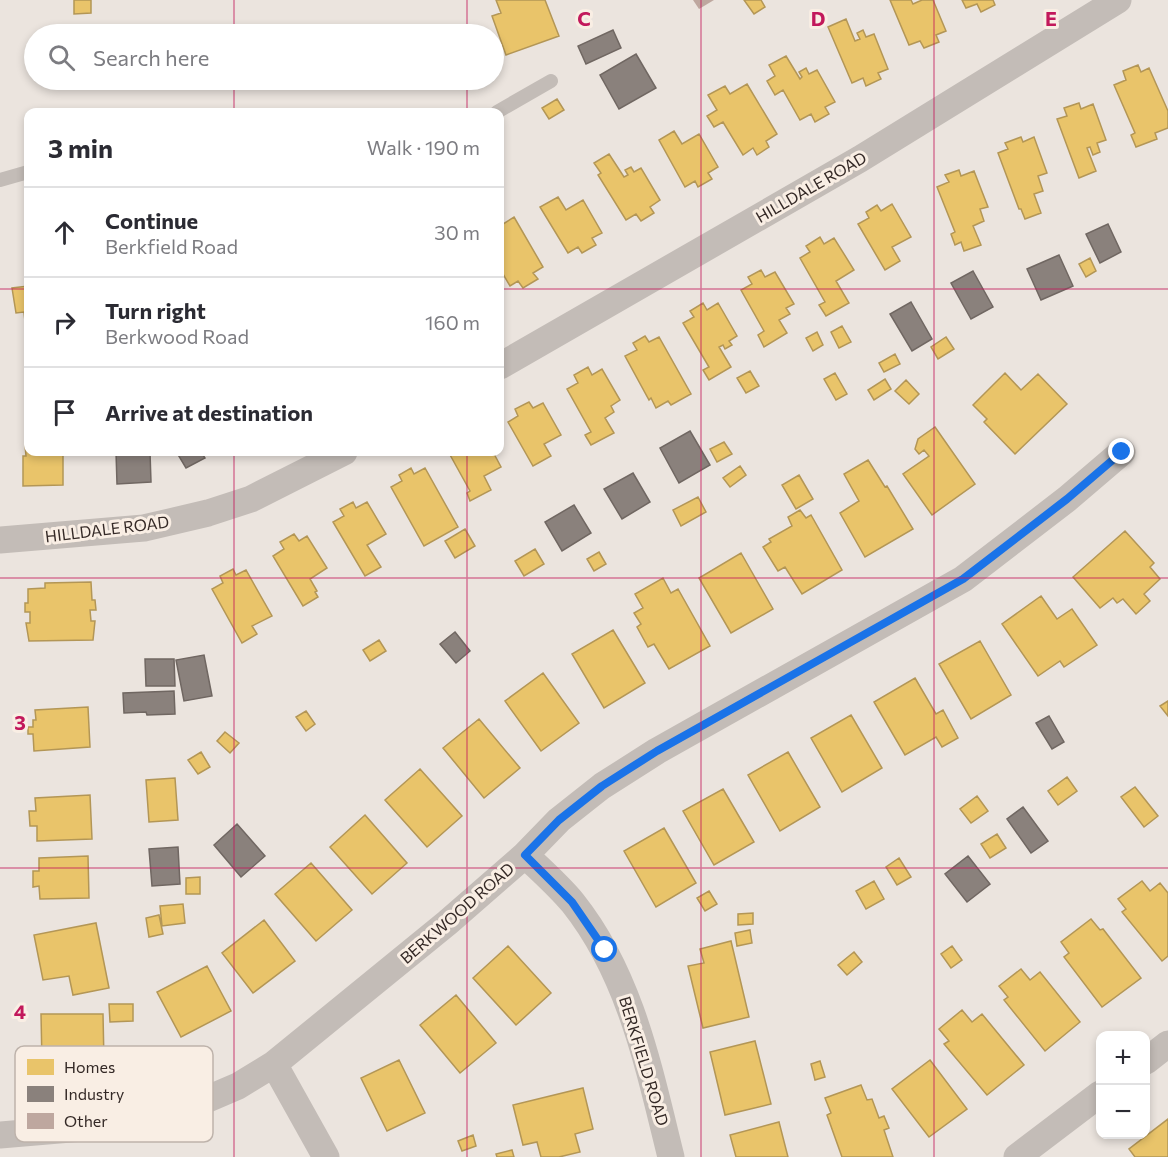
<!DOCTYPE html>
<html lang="en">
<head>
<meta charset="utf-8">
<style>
	:root { --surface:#fff; --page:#f7f7f7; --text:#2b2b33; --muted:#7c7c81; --line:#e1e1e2 }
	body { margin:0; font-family:Commissioner,sans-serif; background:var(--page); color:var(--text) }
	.controls { position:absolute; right:18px; bottom:18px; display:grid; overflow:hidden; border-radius:12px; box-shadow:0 3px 9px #0003 }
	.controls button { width:54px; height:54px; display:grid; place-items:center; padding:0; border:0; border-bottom:2px solid var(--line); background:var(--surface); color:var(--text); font:30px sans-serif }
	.stop { position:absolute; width:18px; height:18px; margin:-14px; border:4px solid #1a73e8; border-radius:50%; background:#fff }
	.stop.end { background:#1a73e8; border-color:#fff; box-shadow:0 2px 6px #0008 }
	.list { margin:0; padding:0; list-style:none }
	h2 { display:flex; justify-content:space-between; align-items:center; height:78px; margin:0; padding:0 24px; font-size:26px }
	h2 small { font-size:20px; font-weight:400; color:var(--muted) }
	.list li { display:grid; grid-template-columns:39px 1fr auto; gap:18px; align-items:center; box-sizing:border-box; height:90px; padding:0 24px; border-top:2px solid var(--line) }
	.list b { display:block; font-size:22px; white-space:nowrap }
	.list p { margin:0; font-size:20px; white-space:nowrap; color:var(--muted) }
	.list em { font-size:20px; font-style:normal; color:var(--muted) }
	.icon { flex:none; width:33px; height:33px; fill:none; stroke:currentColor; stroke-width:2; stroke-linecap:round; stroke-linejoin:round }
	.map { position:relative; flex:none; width:1168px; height:1157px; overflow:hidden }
	.search { position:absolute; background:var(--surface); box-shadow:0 3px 9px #0003; left:24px; top:24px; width:480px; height:66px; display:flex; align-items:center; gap:15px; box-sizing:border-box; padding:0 21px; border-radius:33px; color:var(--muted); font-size:22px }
	.panel { position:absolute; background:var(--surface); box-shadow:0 3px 9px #0003; left:24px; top:108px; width:480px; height:348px; border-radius:12px }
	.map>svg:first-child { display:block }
</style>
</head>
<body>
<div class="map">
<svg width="1168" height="1157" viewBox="0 0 1168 1157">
	<rect width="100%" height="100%" fill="#ebe4de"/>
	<path fill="#e9c46a" stroke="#b39656" stroke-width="1.5" d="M74 0H91V13L74 14Z
		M496 0H545L559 36 506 55 492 16 501 13Z
		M744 0H761L765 7 754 14Z
		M890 0H911L913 4 922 0H933L946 31 936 35 939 42 924 48 920 41 909 45Z
		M962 0H993L995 5 981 12 977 4 966 8Z
		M846 19 855 41 860 39 857 33 863 30 866 37 874 34 888 69 878 73 881 79 866 86 863 78 852 83 828 27Z
		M786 56 800 79 802 77 799 72 806 68 809 74 817 70 835 102 825 107 829 114 815 122 811 114 800 120 783 90 775 95 767 81 775 76 769 65Z
		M1138 65 1141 72 1149 68 1168 111V128L1155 133 1157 139 1136 147 1131 135 1135 133 1114 85 1126 80 1123 71Z
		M747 84 777 134 766 141 769 147 757 155 753 148 743 155 723 122 714 127 707 116 717 110 708 95 725 86 730 94Z
		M557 99 564 110 549 119 542 108Z
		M1079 103 1081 109 1093 104 1106 140 1097 143 1100 152 1093 155 1090 147 1087 148 1096 171 1079 178 1057 119 1067 116 1064 108Z
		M674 131 682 144 699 134 718 167 708 173 712 179 698 187 695 181 685 187 659 140Z
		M1021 137 1023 142 1034 137 1047 173 1038 176 1043 191 1034 194 1041 213 1025 219 1021 209H1019L998 153 1008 149 1005 143Z
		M609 154 624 177 628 175 625 170 631 167 634 172 641 168 660 200 650 207 654 213 641 221 636 214 626 220 598 175 601 173 594 163Z
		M959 170 961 176 974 171 988 207 980 209 984 221 973 226 981 245 964 251 961 242 955 245 951 234 955 232 937 187 949 182 945 175Z
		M558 197 566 210 583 200 602 233 592 238 596 245 582 253 578 247 568 253 540 207Z
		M892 204 911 237 892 247 900 261 885 270 858 224 869 218 866 212 877 205 881 211Z
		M514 217 543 267 533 273 538 279 523 288 518 281 510 286 500 269V226Z
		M820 237 824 244 834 238 854 270 836 281 849 303 826 316 819 305 825 302 800 258 810 252 806 246Z
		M1090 258 1096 271 1086 277 1079 264Z
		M761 270 765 277 775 272 794 304 786 308 790 314 779 320 787 333 764 347 758 335 764 331 741 290 752 284 748 277Z
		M28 286V331H26L24 312 16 313 12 288Z
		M703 303 707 310 718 303 737 336 729 341 732 345 725 349 723 345 719 347 731 367 709 380 703 370 709 367 683 323 694 317 690 311Z
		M842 326 851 342 839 348 831 332Z
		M817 332 823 345 813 351 806 338Z
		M645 336 649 342 659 337 691 394 671 405 668 401 656 408 651 398 649 400 625 356 637 350 633 343Z
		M946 337 954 349 938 359 931 347Z
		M895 354 900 364 884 372 879 363Z
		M588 367 592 375 602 369 620 400 611 406 614 412 605 418 614 433 591 445 585 435 591 432 567 389 578 383 574 375Z
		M750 371 759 386 746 393 737 378Z
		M835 373 847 394 836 400 824 379Z
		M1005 373 1021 390 1038 374 1067 404 1015 454 984 422 987 419 973 405Z
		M885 379 891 389 874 400 868 390Z
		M906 380 919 394 909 404 895 391Z
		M529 402 533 408 543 403 561 435 544 444 551 456 533 466 508 422 518 416 515 409Z
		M935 427 975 484 932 515 903 474 929 456 924 450 919 454 915 449 918 439Z
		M724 442 732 454 717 462 710 449Z
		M25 445H28V452H63V485L23 486V456H26Z
		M453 452H493L501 467 484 476 491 490 470 501 467 493 470 491 449 453Z
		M868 460 885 487 887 486 913 529 865 557 840 513 859 501 844 474Z
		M740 466 746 475 730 487 723 478Z
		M411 468 414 474 425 468 458 527 424 546 391 487 402 481 399 475Z
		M799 475 813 499 796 509 782 485Z
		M698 497 706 512 681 526 673 510Z
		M353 502 356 508 367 502 386 534 367 545 381 567 365 576 333 522 344 516 340 509Z
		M800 510 806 518 811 515 842 570 802 594 785 567 778 571 763 547 771 542 769 539 792 526 788 517Z
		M465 529 475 546 455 558 445 541Z
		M1125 531 1154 563 1150 567 1160 579 1144 594 1150 601 1136 614 1123 599 1117 603 1113 598 1100 608 1073 577Z
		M294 534 299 541 307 536 327 568 310 579 317 591 315 592 318 597 303 606 273 556 284 549 280 542Z
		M535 549 544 564 524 576 515 561Z
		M599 552 606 564 594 571 587 559Z
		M741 553 773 609 731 633 699 578Z
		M233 569 236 575 246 570 272 616 252 626 257 634 242 643 212 589 223 583 220 576Z
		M663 578 671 593 678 589 710 646 669 669 654 644 648 647 637 627 641 624 634 613 643 608 635 594Z
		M91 582 92 600H95L96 610H90L91 621H95L93 640 29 641 26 623H30V612H25V603H28V589L45 588V583Z
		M1041 596 1057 619 1072 609 1097 645 1064 667 1060 661 1038 676 1002 624Z
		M613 630 645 683 604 708 572 654Z
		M379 640 386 651 370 661 363 650Z
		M980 641 1011 695 971 719 939 664Z
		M543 673 579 723 541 751 505 701Z
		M915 678 936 714 943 710 958 738 942 747 936 737 905 755 874 702Z
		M1168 701V716L1160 706Z
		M88 707 90 747 34 751 33 734H28V727H33V720H36L35 710Z
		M306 711 315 724 306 731 296 717Z
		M851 715 882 768 842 792 811 738Z
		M479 719 520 768 484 798 443 748Z
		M225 732 239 743 230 753 217 741Z
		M201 752 210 767 198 774 188 760Z
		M788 752 820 807 780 831 748 775Z
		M420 769 462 816 427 847 385 800Z
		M1067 777 1077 791 1058 805 1048 791Z
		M175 778 178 820 149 822 146 780Z
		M1135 787 1158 816 1144 827 1121 797Z
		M723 789 754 842 714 865 683 811Z
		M90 795 92 839 37 841V826H30L29 811H36L35 798Z
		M977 796 988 811 971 823 960 809Z
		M365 815 407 863 372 894 330 847Z
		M664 828 696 883 656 907 624 851Z
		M997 834 1006 848 990 858 981 844Z
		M88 856 89 898 40 899 39 886 33 887V871H39V858Z
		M899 858 911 877 897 885 886 867Z
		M311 863 352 910 316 941 275 894Z
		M200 877V894H186V878Z
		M874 881 884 899 866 909 856 891Z
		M1142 881 1150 891 1160 883 1168 893V956L1162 961 1122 912 1126 909 1118 899Z
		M709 891 717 904 705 911 697 898Z
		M183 904 185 923 162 926 160 906Z
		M753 913V924L738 925V914Z
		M159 915 163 934 149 937 146 918Z
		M1091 919 1100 930 1103 929 1141 978 1102 1007 1064 957 1069 953 1061 942Z
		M264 920 295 961 253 993 222 953Z
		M96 923 109 988 73 995 69 976 43 980 34 935Z
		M750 930 752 943 737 946 735 933Z
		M731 941 749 1017 703 1028 688 966 704 963 700 949Z
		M508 946 551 993 516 1025 473 978Z
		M952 946 962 960 951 968 941 954Z
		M854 952 862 962 847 975 838 965Z
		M207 966 231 1011 181 1037 157 992Z
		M1021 969 1030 980 1040 972 1080 1022 1045 1051 1004 1000 1008 997 999 986Z
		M456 995 496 1043 460 1073 420 1025Z
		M109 1004H133V1021L110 1022Z
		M962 1010 972 1022 982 1014 1024 1065 987 1095 944 1044 949 1041 939 1029Z
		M41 1014H103L104 1062 42 1063Z
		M755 1041 771 1104 725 1115 710 1052Z
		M399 1060 425 1113 387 1131 361 1078Z
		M930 1060 967 1109 929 1137 892 1089Z
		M820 1061 825 1077 815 1080 811 1064Z
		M861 1085 867 1100 872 1099 879 1118 884 1116 889 1128 884 1130 893 1157H842L827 1115 831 1113 825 1098Z
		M583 1088 593 1129 575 1134 580 1152 559 1157H541L537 1142 523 1145 513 1105Z
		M1168 1119V1157H1135L1129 1149Z
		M779 1122 788 1157H736L730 1135Z
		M473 1135 476 1146 462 1151 458 1141Z
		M512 1150 514 1157H497L496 1154Z"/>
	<path fill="#8a817c" stroke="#706762" stroke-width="1.5" d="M613 30 621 48 586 64 578 46Z
		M636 54 656 88 619 109 600 75Z
		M1108 224 1121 252 1100 263 1086 234Z
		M1059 255 1073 286 1041 300 1027 269Z
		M973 271 993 307 971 319 951 283Z
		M911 302 932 339 912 351 890 314Z
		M690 431 710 465 679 483 660 448Z
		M116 452H150L151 482 117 484Z
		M180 452H201L205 458 186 468 177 453Z
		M633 473 650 502 622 519 604 489Z
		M574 505 591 533 562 551 545 522Z
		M455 632 470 651 456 663 440 644Z
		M204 655 212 696 184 701 176 660Z
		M145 659H174L175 686H146Z
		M174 691 175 714 147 715 146 712 124 713 123 693Z
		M1049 716 1064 742 1052 749 1036 723Z
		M1023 807 1048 841 1031 853 1007 819Z
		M237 824 265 856 241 877 214 845Z
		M178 847 180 884 152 886 149 849Z
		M968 856 990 884 967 902 945 874Z"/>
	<path fill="#bea79f" d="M693 0H714L699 9Z"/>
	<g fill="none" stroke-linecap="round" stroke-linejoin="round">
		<path stroke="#c3bcb7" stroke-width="14" d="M497 112 551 81
			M0 180 28 172"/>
		<path stroke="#c3bcb7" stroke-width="27" d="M500 366 860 159 1118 0
			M0 540 144 528 208 513 251 499 344 452
			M525 855C541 870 559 886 573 903 631 976 649 1069 671 1157
			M1146 1061 1168 1044
			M274 1064 326 1157
			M0 1135 106 1126 150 1117 203 1101 238 1086 274 1064 447 923 525 855 559 820 602 786 657 751 963 579 1067 499 1122 452
			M1017 1157 1100 1094"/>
	</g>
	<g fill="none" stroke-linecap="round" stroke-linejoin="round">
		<path stroke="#1a73e8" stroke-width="8" d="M605 950 572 902 525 855 559 820 602 786 657 751 963 579 1067 499 1122 452"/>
	</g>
	<path fill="none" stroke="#c2185b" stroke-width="1.5" stroke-opacity="0.55" d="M234 0V34M467 0V34M701 0V1157M934 0V1157M234 80V112M467 80V112M0 289H28M500 289H1168M234 452V1157M467 452V1157M0 578H1168M0 868H1168"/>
	<g text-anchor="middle" stroke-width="6" stroke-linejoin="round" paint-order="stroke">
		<g font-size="16" fill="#342926" stroke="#f9eee4">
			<text transform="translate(811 187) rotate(-30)" y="6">HILLDALE ROAD</text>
			<text transform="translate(107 529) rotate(-7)" y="6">HILLDALE ROAD</text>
			<text transform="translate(457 913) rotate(-41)" y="6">BERKWOOD ROAD</text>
			<text transform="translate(644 1061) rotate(73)" y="6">BERKFIELD ROAD</text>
		</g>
	</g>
	<rect x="15" y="1046" width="198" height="96" rx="9" fill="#f9eee4" stroke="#beb3ab" stroke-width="1.5"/>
	<rect x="27" y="1059" width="27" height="16" fill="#e9c46a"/>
	<rect x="27" y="1086" width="27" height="16" fill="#8a817c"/>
	<rect x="27" y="1113" width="27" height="16" fill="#bea79f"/>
	<g font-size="16" fill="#342926">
		<text x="64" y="1073">Homes</text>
		<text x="64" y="1100">Industry</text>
		<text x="64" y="1127">Other</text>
	</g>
	<g font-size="20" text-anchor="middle" font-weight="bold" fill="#c2185b" stroke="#f9eee4" stroke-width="6" stroke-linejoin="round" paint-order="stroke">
		<text x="584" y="26">C</text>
		<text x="818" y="26">D</text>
		<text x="1051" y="26">E</text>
		<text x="20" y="730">3</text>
		<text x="20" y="1019">4</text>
	</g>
</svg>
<div class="controls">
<button>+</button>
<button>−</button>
</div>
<div class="stop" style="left:605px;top:950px"></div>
<div class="stop end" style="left:1122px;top:452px"></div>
<div class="search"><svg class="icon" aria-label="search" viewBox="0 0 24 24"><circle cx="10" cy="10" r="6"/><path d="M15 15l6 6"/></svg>Search here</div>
<section class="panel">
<h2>3 min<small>Walk · 190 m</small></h2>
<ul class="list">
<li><svg class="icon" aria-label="ahead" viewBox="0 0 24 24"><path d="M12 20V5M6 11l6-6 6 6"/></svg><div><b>Continue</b><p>Berkfield Road</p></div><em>30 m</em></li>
<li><svg class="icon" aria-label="right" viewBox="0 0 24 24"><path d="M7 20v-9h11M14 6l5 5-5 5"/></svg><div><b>Turn right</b><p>Berkwood Road</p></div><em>160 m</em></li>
<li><svg class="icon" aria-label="arrive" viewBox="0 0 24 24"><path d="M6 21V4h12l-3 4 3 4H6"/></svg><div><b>Arrive at destination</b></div></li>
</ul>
</section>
</div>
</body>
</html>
